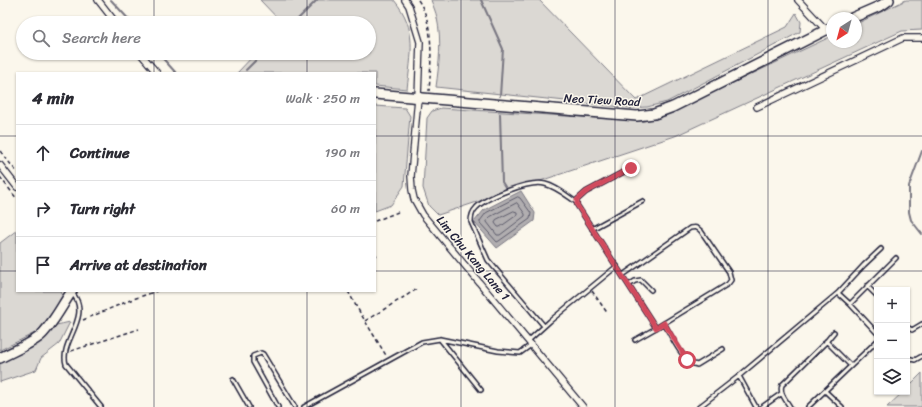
<!DOCTYPE html>
<html lang="en">
<head>
<meta charset="utf-8">
<style>
	:root { --surface:#fff; --page:#f7f7f7; --text:#2b2b33; --muted:#7c7c81; --line:#e1e1e2 }
	body { margin:0; font-family:Sriracha,sans-serif; background:var(--page); color:var(--text) }
	.controls { position:absolute; right:12px; bottom:12px; display:grid; overflow:hidden; border-radius:0px; box-shadow:0 1px 3px #0004 }
	.controls button { width:36px; height:36px; display:grid; place-items:center; padding:0; border:0; border-bottom:1px solid var(--line); background:var(--surface); color:var(--text); font:20px sans-serif }
	.compass { position:absolute; left:826px; top:12px; width:36px; height:36px; border-radius:50%; background:var(--surface); box-shadow:0 1px 3px #0004; rotate:216deg }
	.stop { position:absolute; width:12px; height:12px; margin:-9px; border:3px solid #d1495b; border-radius:50%; background:#fff }
	.stop.end { background:#d1495b; border-color:#fff; box-shadow:0 1px 4px #0008 }
	.list { margin:0; padding:0; list-style:none }
	h2 { display:flex; justify-content:space-between; align-items:center; height:52px; margin:0; padding:0 16px; font-size:17px }
	h2 small { font-size:13px; font-weight:400; color:var(--muted) }
	.list li { display:grid; grid-template-columns:26px 1fr auto; gap:12px; align-items:center; box-sizing:border-box; height:56px; padding:0 16px; border-top:1px solid var(--line) }
	.list b { display:block; font-size:15px; white-space:nowrap }
	.list em { font-size:13px; font-style:normal; color:var(--muted) }
	.icon { flex:none; width:22px; height:22px; fill:none; stroke:currentColor; stroke-width:2; stroke-linecap:round; stroke-linejoin:round }
	.map { position:relative; flex:none; width:922px; height:407px; overflow:hidden }
	.search { position:absolute; background:var(--surface); box-shadow:0 1px 3px #0004; left:16px; top:16px; width:360px; height:44px; display:flex; align-items:center; gap:10px; box-sizing:border-box; padding:0 14px; border-radius:22px; color:var(--muted); font-size:15px }
	.panel { position:absolute; background:var(--surface); box-shadow:0 1px 3px #0004; left:16px; top:72px; width:360px; height:220px; border-radius:0px }
	.map>svg:first-child { display:block }
</style>
</head>
<body>
<div class="map">
<svg width="922" height="407" viewBox="0 0 922 407">
	<rect width="100%" height="100%" fill="#fbf7ec"/>
	<filter id="ink" filterUnits="userSpaceOnUse"><feTurbulence type="fractalNoise" baseFrequency=".025" numOctaves="2"/><feDisplacementMap in="SourceGraphic" scale="8" xChannelSelector="R" yChannelSelector="G"/><feConvolveMatrix kernelMatrix="1 2 1 2 8 2 1 2 1" color-interpolation-filters="sRGB"/></filter>
	<g filter="url(#ink)">
		<path fill="#dbd8d3" stroke="#7e7d87" d="M260 0H394C418 29 411 54 407 89L375 86V73H237L256 53H369V23H282Z
			M431 0H539L636 100 787 27 796 13 801 22 800 32 667 102 647 107 630 108 436 87C439 65 442 40 437 18 436 12 433 6 431 0Z
			M906 0H922V30L902 31 675 136 438 215 429 206 423 188 427 118 432 111 441 108 643 121 659 118 832 36V42H856V24Z
			M375 106 405 108 410 116 404 186 391 205 375 211Z
			M17 230V291H61L63 298 37 332 0 350V243Z
			M70 322 59 344 41 358 36 370 0 382V362L52 326Z
			M922 373V407H887L903 392H907V388Z"/>
		<path fill="#b1aeb0" stroke="#787681" d="M521 191 535 213 534 221 497 248 474 222 484 210Z"/>
		<g fill="none" stroke-linecap="round" stroke-linejoin="round">
			<path stroke="#5b5a6a" stroke-width="1" d="M518 197 520 198 531 213 530 219 499 241 497 242 480 223V221L486 213Z
				M517 203 525 214V216L500 235H497L487 222V220L490 217Z
				M514 211 517 212V215L500 227H498L495 223 496 220Z"/>
			<path stroke="#787681" stroke-width="2" d="M111 0 132 23
				M481 0 503 49 500 96
				M294 23 317 0
				M158 53 176 73
				M246 70 263 53
				M500 114 502 182 507 190
				M922 151 909 186V212L911 220 922 234"/>
			<defs>
				<path id="lane" d="M592 229 643 201
					M623 275 690 228C695 227 697 227 701 231L729 272 731 280 728 284 656 328 577 205V200L586 192 631 168
					M629 285 635 281 641 280 651 290
					M867 286 877 296
					M838 293 850 304 877 333
					M73 294C92 317 59 342 66 364L101 407
					M850 304 896 258
					M664 323C671 335 683 363 697 365L723 349
					M544 326 488 260 471 222C471 216 472 212 476 208 486 197 530 180 545 184 557 187 566 195 576 202
					M907 327 912 330 922 324
					M440 339 481 390
					M635 340 656 328
					M528 341 550 321 617 266
					M826 341 851 366
					M907 358 915 360 922 356
					M739 376 756 407
					M233 379 249 407
					M825 391 842 407
					M278 407 253 362V356L261 353 263 354 295 407
					M304 407 422 342 440 339 498 351 520 353 531 345
					M699 407 739 376 838 293 864 265 881 249
					M762 407 782 393
					M790 407C786 400 779 393 782 385L825 343 834 332
					M808 407 877 341"/>
				<path id="street" d="M98 0 116 23
					M405 0 409 6 420 42 418 98 411 176 412 190 414 199 423 215 583 407
					M798 0 826 30
					M140 53 157 73
					M757 107 903 38H922
					M0 165 17 187"/>
				<path id="primary" d="M852 18 882 5 889 0
					M375 94 637 116 654 114 673 107 832 27
					M0 358C13 351 27 346 39 337 52 326 62 305 72 291"/>
			</defs>
			<use href="#lane" stroke="#22223b" stroke-width="6"/>
			<use href="#street" stroke="#22223b" stroke-width="8"/>
			<use href="#primary" stroke="#22223b" stroke-width="12"/>
			<path stroke="#22223b" stroke-width="1.5" stroke-dasharray="4 3" stroke-linecap="butt" d="M418 0C435 24 431 63 429 91
				M0 151 17 172
				M0 177 17 199
				M375 221 398 212
				M375 256 377 255
				M348 291 356 306 387 357
				M592 291 608 314
				M83 320 133 299 157 291
				M365 321 417 289
				M71 351 139 329"/>
			<use href="#lane" stroke="#fbf7ec" stroke-width="3"/>
			<use href="#street" stroke="#fbf7ec" stroke-width="5.5"/>
			<use href="#primary" stroke="#fbf7ec" stroke-width="9"/>
		</g>
	</g>
	<g fill="none" stroke-linecap="round" stroke-linejoin="round" filter="url(#ink)">
		<path stroke="#d1495b" stroke-width="5" d="M631 168 586 192 577 200V205L656 328 664 323 687 360"/>
	</g>
	<path fill="none" stroke="#22223b" stroke-width="1" stroke-opacity="0.55" d="M154 0V23M307 0V23M461 0V407M615 0V407M768 0V407M154 53V73M307 53V73M0 136H17M375 136H922M0 271H17M375 271H922M154 291V407M307 291V407"/>
	<g text-anchor="middle" stroke-width="3" stroke-linejoin="round" paint-order="stroke">
		<g font-size="12" fill="#22223b" stroke="#fbf7ec">
			<text transform="translate(602 100) rotate(3)" y="4">Neo Tiew Road</text>
			<text transform="translate(473 258) rotate(50)" y="4">Lim Chu Kang Lane 1</text>
		</g>
	</g>
</svg>
<div class="controls">
<button>+</button>
<button>−</button>
<button><svg class="icon" aria-label="layers" viewBox="0 0 24 24"><path d="M12 4l9 5-9 5-9-5zM3 14l9 5 9-5"/></svg></button>
</div>
<svg class="compass" viewBox="-18 -18 36 36"><path d="M0-13l5 13h-10z" fill="#e53935"/><path d="M0 13l5-13h-10z" fill="#7c7c81"/></svg>
<div class="stop" style="left:687px;top:360px"></div>
<div class="stop end" style="left:631px;top:168px"></div>
<div class="search"><svg class="icon" aria-label="search" viewBox="0 0 24 24"><circle cx="10" cy="10" r="6"/><path d="M15 15l6 6"/></svg>Search here</div>
<section class="panel">
<h2>4 min<small>Walk · 250 m</small></h2>
<ul class="list">
<li><svg class="icon" aria-label="ahead" viewBox="0 0 24 24"><path d="M12 20V5M6 11l6-6 6 6"/></svg><div><b>Continue</b></div><em>190 m</em></li>
<li><svg class="icon" aria-label="right" viewBox="0 0 24 24"><path d="M7 20v-9h11M14 6l5 5-5 5"/></svg><div><b>Turn right</b></div><em>60 m</em></li>
<li><svg class="icon" aria-label="arrive" viewBox="0 0 24 24"><path d="M6 21V4h12l-3 4 3 4H6"/></svg><div><b>Arrive at destination</b></div></li>
</ul>
</section>
</div>
</body>
</html>
